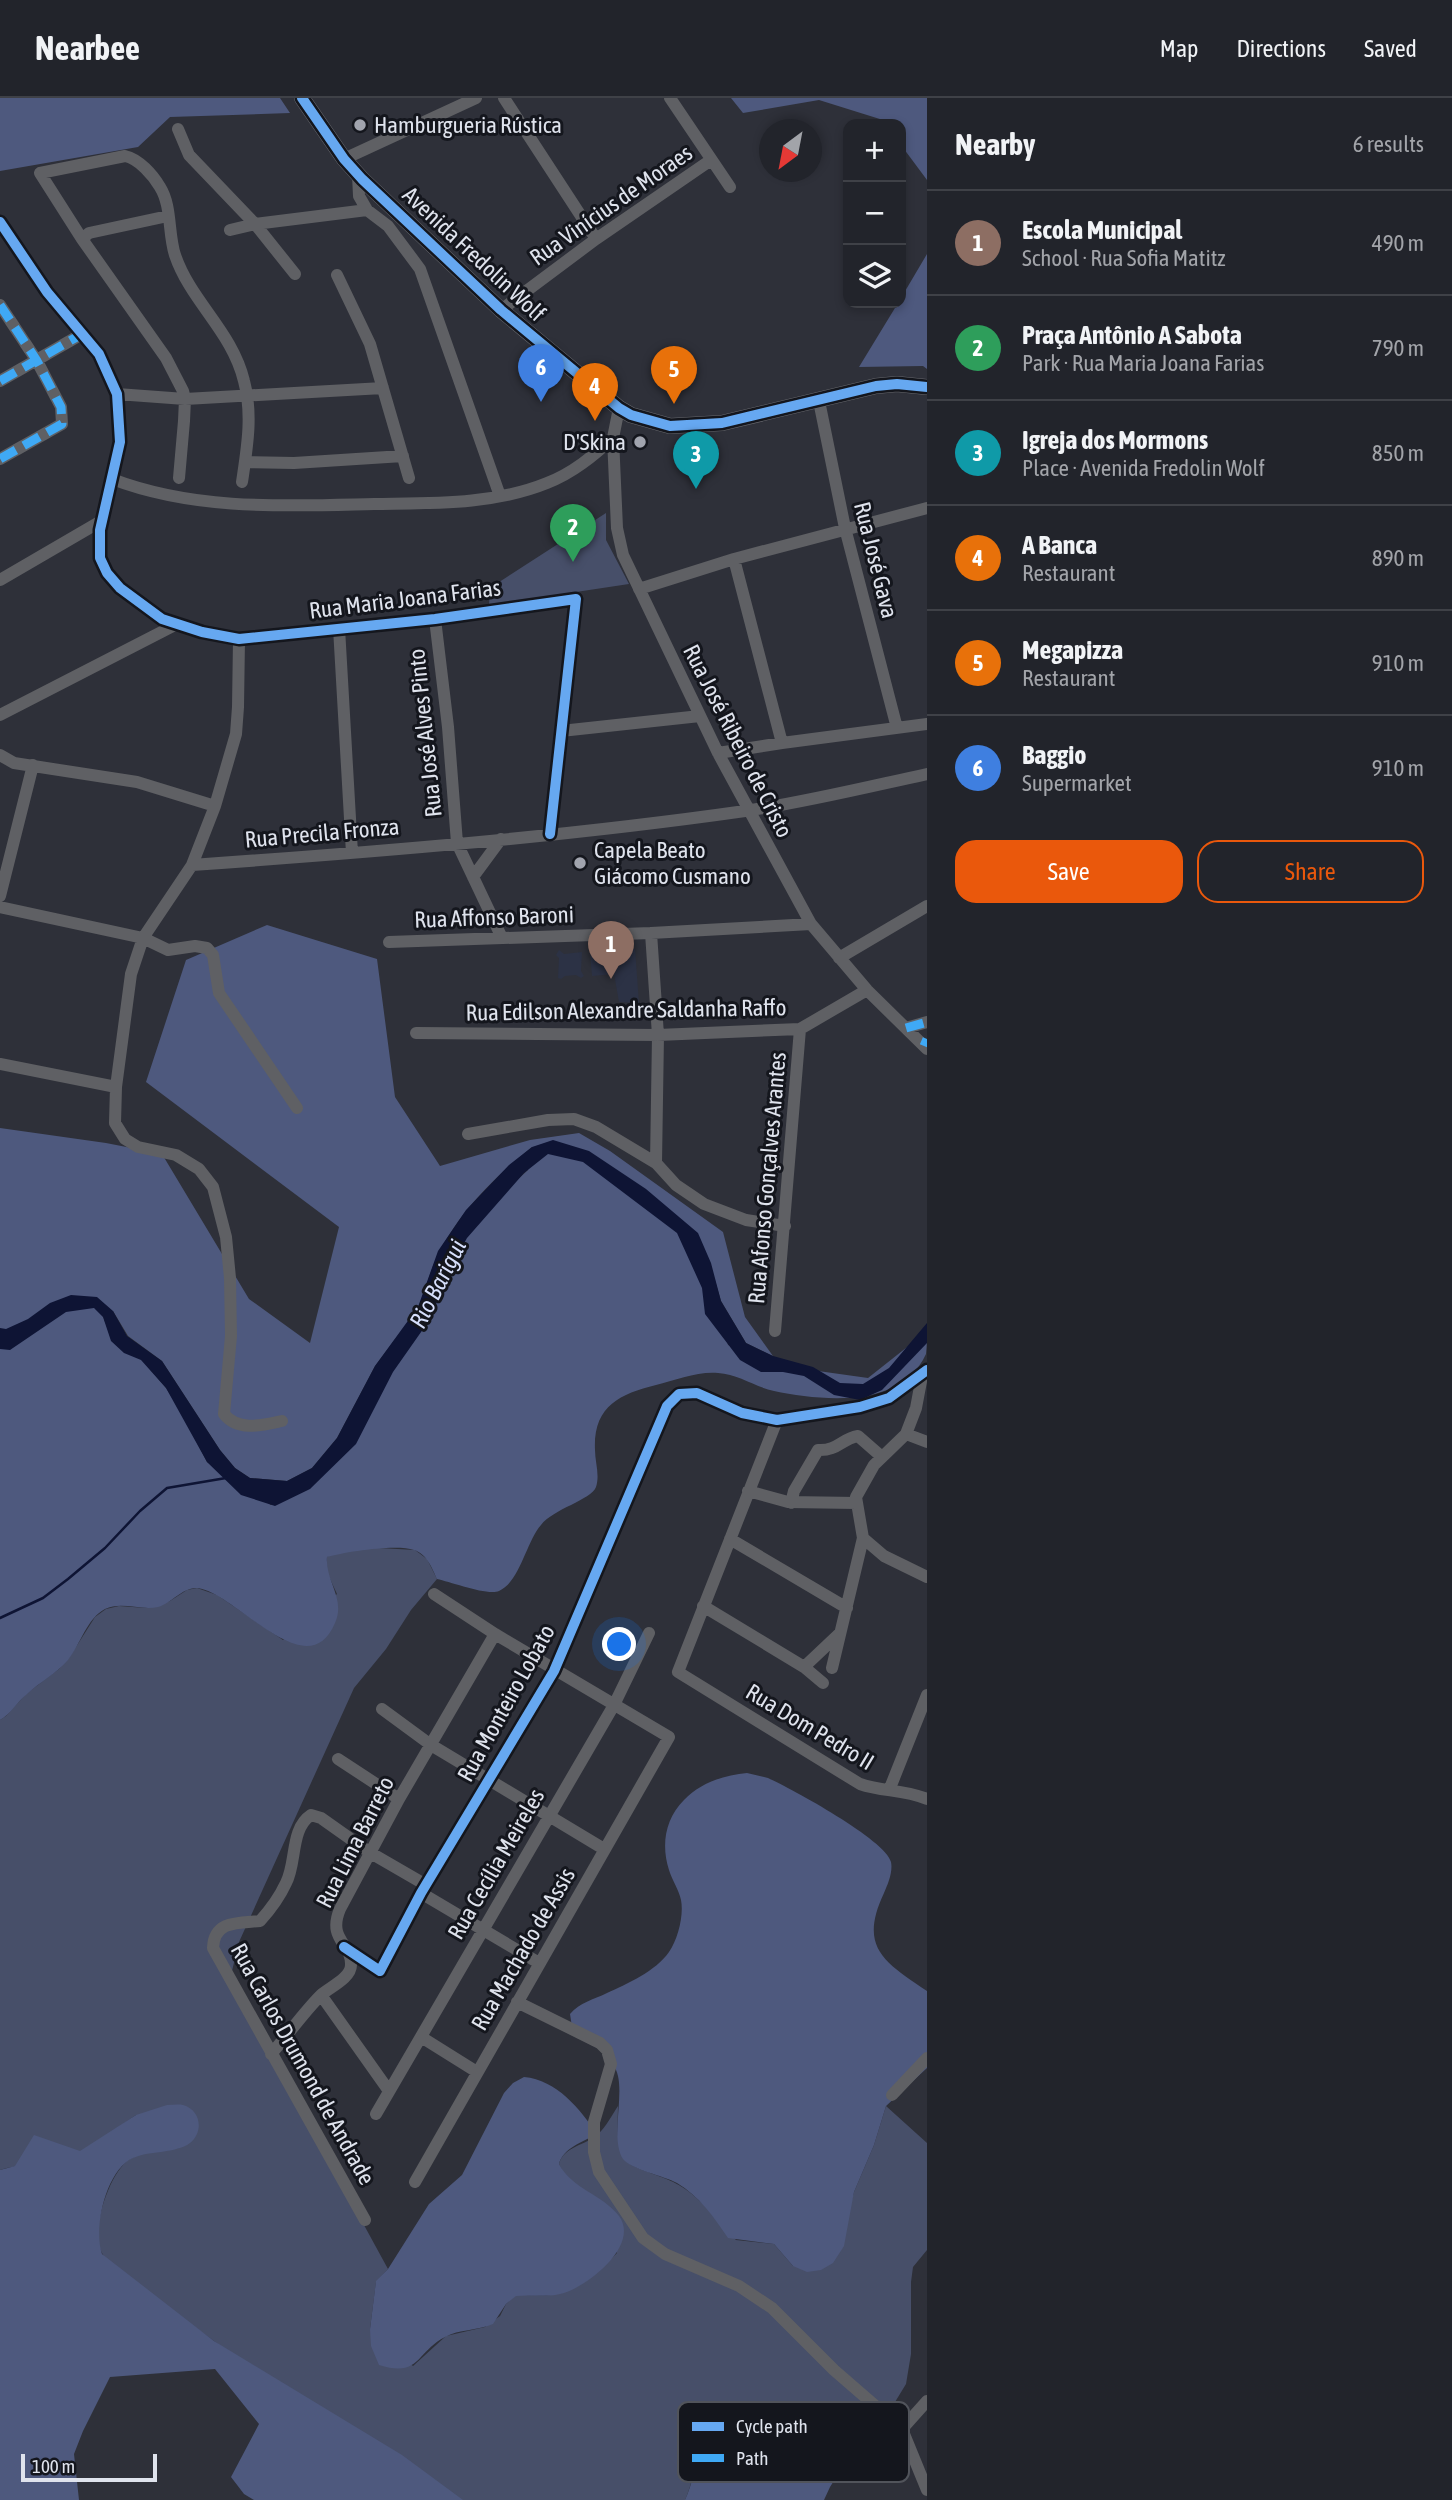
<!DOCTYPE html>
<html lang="en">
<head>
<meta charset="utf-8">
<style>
	:root { --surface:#22242b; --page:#2a2c33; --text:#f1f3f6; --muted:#a2a4a9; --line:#3f4147; --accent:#ea580c }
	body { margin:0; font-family:"Asap Condensed",sans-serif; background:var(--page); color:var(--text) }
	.controls { position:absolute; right:21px; top:21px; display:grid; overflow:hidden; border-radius:14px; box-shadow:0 4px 10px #0003 }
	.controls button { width:63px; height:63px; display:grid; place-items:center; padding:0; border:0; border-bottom:2px solid var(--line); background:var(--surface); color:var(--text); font:35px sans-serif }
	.compass { position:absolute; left:759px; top:21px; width:63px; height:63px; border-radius:50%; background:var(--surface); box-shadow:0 4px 10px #0003; rotate:212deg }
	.scale { position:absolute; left:21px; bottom:18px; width:136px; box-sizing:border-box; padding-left:7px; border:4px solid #dfe3ed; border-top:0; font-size:19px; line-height:24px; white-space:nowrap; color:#dfe3ed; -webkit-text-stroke:5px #14161d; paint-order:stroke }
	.you { position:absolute; left:620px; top:1547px; width:24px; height:24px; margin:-18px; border:5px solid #fff; border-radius:50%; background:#1a73e8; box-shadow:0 0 0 10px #1a73e833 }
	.badge { display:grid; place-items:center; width:46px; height:46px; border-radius:50%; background:var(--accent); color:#fff; font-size:23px; font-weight:700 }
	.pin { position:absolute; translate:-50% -58px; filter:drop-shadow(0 2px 4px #0008) }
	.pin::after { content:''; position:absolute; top:37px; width:24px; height:21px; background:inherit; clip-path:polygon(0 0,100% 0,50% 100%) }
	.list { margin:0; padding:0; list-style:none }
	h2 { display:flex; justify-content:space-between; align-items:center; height:91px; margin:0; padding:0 28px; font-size:30px }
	h2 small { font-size:23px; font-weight:400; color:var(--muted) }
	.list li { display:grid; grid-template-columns:46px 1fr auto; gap:21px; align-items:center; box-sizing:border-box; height:105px; padding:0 28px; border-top:2px solid var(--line) }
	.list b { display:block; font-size:26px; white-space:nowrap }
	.list p { margin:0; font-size:23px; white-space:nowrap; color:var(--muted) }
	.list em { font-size:23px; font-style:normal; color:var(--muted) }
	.actions { display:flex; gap:14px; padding:21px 28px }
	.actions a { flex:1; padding:16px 0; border:2px solid var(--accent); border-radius:21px; text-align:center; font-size:24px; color:var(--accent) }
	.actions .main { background:var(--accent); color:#fff }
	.icon { flex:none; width:38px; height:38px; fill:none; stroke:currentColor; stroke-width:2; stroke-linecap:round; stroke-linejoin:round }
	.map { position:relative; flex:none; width:927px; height:2402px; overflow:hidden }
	header { display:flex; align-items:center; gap:42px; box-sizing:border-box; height:98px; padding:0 35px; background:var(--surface); border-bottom:2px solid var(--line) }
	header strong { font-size:33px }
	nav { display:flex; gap:38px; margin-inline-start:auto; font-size:24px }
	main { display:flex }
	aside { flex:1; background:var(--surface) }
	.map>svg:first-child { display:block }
</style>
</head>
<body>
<header>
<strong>Nearbee</strong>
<nav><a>Map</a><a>Directions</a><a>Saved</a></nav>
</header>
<main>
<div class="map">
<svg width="927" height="2402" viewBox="0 0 927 2402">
	<rect width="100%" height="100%" fill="#2e3039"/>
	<path fill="#2c3245" d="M635 851 639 905 619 904 614 876 592 878 590 854Z
		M559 852 564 856 582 854 581 873 584 878 581 880 576 877 565 878 561 881 558 880 559 860 556 857Z"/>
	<path fill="#474f69" d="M606 415V442L629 486 489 507 490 490Z
		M362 1449 415 1452 427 1461 437 1481 411 1512 386 1551 354 1590 239 1844 232 1873 247 1913 388 2171 376 2184 370 2231 413 2268 446 2238 485 2229 500 2218 506 2206 516 2197C527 2196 539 2199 550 2197 581 2192 596 2176 617 2155L577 2088 565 2078 559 2066C564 2048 585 2048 598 2036 606 2029 612 2017 618 2008 618 2027 614 2051 630 2066 636 2071 665 2079 675 2085 700 2098 717 2122 736 2142L774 2146 793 2168 850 2109 854 2094 874 2047 886 2008 927 2045V2152L913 2169 911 2184V2256L906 2286 892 2309 854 2351C846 2345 837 2333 828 2331 806 2327 726 2322 710 2336 699 2345 693 2386 685 2402H445L360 2350 121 2175C115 2169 106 2163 102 2155 89 2134 110 2073 130 2061 144 2053 163 2052 179 2050L136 2017C111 2034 85 2057 55 2064 37 2068 18 2066 0 2072V1622L6 1618 26 1596 59 1571 69 1560 95 1519 106 1511 119 1508 146 1510 170 1503 187 1492 197 1490 217 1497 283 1542 337 1496 326 1472 327 1459 337 1453Z"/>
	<path fill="#4e597e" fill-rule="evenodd" d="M0 0H280L290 15 170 19 138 49 0 73Z
		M731 0H927V82L901 47V26H886L883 22 819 2 743 15Z
		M927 156V271L923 268 859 269 898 205H901V200Z
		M267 827 377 861 395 999 440 1068 530 1042 579 1035 610 1053 723 1134 745 1219 773 1258 746 1245 721 1203 714 1179 728 1247 811 1272 868 1280 916 1242 927 1229C927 1237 927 1248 926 1256 901 1311 823 1303 774 1293 755 1289 738 1276 718 1275 699 1273 675 1282 656 1287 619 1296 593 1309 595 1352 595 1364 600 1377 596 1389 591 1402 553 1411 541 1427 526 1444 520 1484 499 1493 488 1498 451 1484 437 1481 432 1470 427 1456 414 1452 395 1446 346 1454 327 1459 325 1483 346 1501 335 1525 307 1592 233 1491 196 1490 182 1490 172 1505 158 1509 141 1513 122 1503 105 1511 87 1520 80 1547 68 1562 56 1576 40 1584 27 1596 17 1604 11 1616 0 1622V1030L106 1045 162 1056 249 1201 310 1245 339 1129 146 984 186 862ZM532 1049 528 1072 460 1135 426 1189C441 1132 487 1085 532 1049ZM113 1213 128 1238 162 1263 220 1352 235 1370 250 1380 287 1383 312 1370 337 1340 375 1268 396 1240 321 1370 271 1407 207 1364 180 1312 166 1290 148 1269 147 1263 105 1224 103 1218Z
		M747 1675C754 1677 761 1678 768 1680 792 1691 886 1742 891 1764 893 1774 888 1786 884 1795 858 1850 885 1864 927 1893V1970L886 2008 874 2047 854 2094 844 2148 833 2165 821 2172 807 2174 793 2168 774 2146 728 2140C714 2119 699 2098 677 2085 664 2078 630 2071 623 2061 609 2039 627 1991 615 1970 606 1953 587 1941 572 1929L570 1916C580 1904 593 1902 607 1895 627 1886 656 1873 669 1854 678 1841 684 1817 681 1802 679 1792 672 1782 669 1772 661 1747 665 1721 684 1702 700 1685 724 1677 747 1675Z
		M524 1979C557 1982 580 2011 597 2036 583 2044 563 2050 559 2066 572 2091 602 2096 619 2118 640 2147 589 2187 564 2195 549 2200 531 2196 516 2198L506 2206 493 2226C477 2233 459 2231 445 2239 416 2254 420 2280 379 2267L371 2248 370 2231 376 2183 388 2171 429 2106 462 2077 504 1995 513 1985Z
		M167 2007C172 2007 178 2006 183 2007 201 2012 204 2034 190 2045 175 2056 151 2052 133 2060 106 2072 93 2130 102 2156L214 2243 402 2357 463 2402H254L244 2396 231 2379 259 2326 215 2271 110 2279 83 2333 74 2356 79 2402H0V2072L15 2068 34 2037 80 2053 136 2017Z
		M777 2316C809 2316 830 2331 854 2351L830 2389 824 2402H685C693 2385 695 2367 701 2350 709 2329 727 2330 746 2326 756 2324 767 2320 777 2316Z"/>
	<path fill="#0e1434" d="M553 1042 589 1053 646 1091 698 1135 711 1165 721 1203 746 1245 773 1258 813 1269 840 1285 863 1286 889 1270 927 1225V1245L882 1292 860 1302 834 1297 804 1278 783 1274H761L740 1262 705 1216 702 1190 677 1135 583 1064 548 1056 524 1075 467 1140 442 1185 433 1217 393 1274 356 1346 310 1391 275 1408 241 1397 207 1364 166 1290 141 1262 124 1255 111 1243 103 1219 94 1210 66 1214 10 1252 0 1251V1230L6 1231 28 1221 50 1205 71 1197 97 1199 113 1213 127 1238 162 1263 220 1352 235 1370 250 1380 287 1383 312 1370 337 1340 375 1268 418 1209 438 1153 466 1112 509 1067 532 1049Z"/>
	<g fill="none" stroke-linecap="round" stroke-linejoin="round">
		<path stroke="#0e1434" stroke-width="2.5" d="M0 1520 43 1500 68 1481 105 1450 140 1413 167 1390 226 1380"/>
		<path stroke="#5f6064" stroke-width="12" d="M504 0 596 141
			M670 0 730 89
			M178 31 189 57 255 126 295 176
			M344 61 476 0
			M358 77 359 98 367 112 388 128 420 171 500 398
			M0 124 47 194 99 256 117 296 120 344 100 432V460L107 475 120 490 162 521 202 534 239 541 435 521 576 501 550 736
			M230 132 255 126 367 112
			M82 141 89 135 168 118
			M337 177 370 246 409 380
			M0 207 37 263 61 309 62 326 0 361
			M501 212 596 141 711 62
			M0 283 82 236
			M117 296 185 301 383 290
			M819 303 845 430 897 630
			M619 310 613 340 617 430 623 457 718 655 811 826 867 892 927 951
			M245 364 294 365 403 358
			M179 380 184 323 185 301 183 293 166 260 82 141 40 75 125 58C139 61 153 77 160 89 172 108 168 136 175 157 191 204 232 233 244 283 253 317 247 350 242 384
			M112 381C196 413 286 408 374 406 432 405 493 407 547 385 573 375 593 358 613 340
			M734 461 782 645
			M0 482 103 422
			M639 491 734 461 927 410
			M435 521 448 629 457 745 502 840
			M339 530 352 755
			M239 541 238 609 236 636 215 708 192 767 143 840 131 876 116 989 115 1025 125 1041 138 1049 176 1057 199 1071 213 1089 226 1139 230 1180 231 1238 224 1316C238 1334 263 1327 282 1323
			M0 617 175 527
			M561 633 700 618
			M718 655 782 645 927 626
			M0 657 14 665 137 684 215 708
			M192 767C376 754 562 739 745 713 806 704 867 689 927 676
			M473 779 501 741
			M0 798 33 667
			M0 809 143 840 168 852 195 848 207 850 213 857 219 895 297 1010
			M651 835 658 937 656 1065
			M389 844 651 835 811 826
			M839 860 927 808
			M906 930 927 924
			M416 935 658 937 800 931 867 892
			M0 966 116 989
			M468 1036 548 1022 574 1021 596 1029 656 1065 676 1087 704 1106 746 1122 785 1128
			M775 1233 800 931
			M922 1278 916 1310 906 1336 927 1344
			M777 1322 678 1574 860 1686C883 1694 902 1691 927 1701
			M748 1393 788 1404 857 1405
			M791 1405 794 1393 818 1352C838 1353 841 1341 858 1338L882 1359
			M863 1440 884 1458 927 1479
			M730 1441 847 1510
			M703 1508 804 1569 823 1585
			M804 1569 840 1535
			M832 1570 863 1440 856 1399 874 1367 906 1336
			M382 1611 431 1647 604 1751
			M338 1661 399 1701
			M890 1690 927 1597
			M421 1795 539 1865
			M344 1849 380 1873 421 1795 554 1573 667 1308 679 1296 697 1295 742 1315 777 1322 860 1309 889 1300 927 1272
			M321 1897 389 1993
			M517 1904 600 1945 607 1952 611 1966 594 2024V2054L599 2074 643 2140 665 2156 739 2188 772 2210 834 2272 902 2331 927 2392
			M421 1939 477 1974
			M271 1956C288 1937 303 1915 321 1897 330 1889 351 1880 351 1867 352 1845 327 1842 340 1811L399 1701 495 1536
			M892 1997 927 1960
			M376 2016 614 1607 649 1535
			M415 2084 669 1639 495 1536 434 1496
			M365 2122 213 1850C214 1822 239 1825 260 1823 270 1812 280 1798 286 1785 297 1764 290 1731 311 1717L321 1720 369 1754 426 1787
			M902 2331 927 2303"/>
		<path stroke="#696a6f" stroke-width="16" d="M302 0 344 61 362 81 501 212 619 310 631 317 670 328 722 325 876 288 897 286 927 289"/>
		<path stroke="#3fa9f5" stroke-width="9" stroke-dasharray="18 9" stroke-linecap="butt" d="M0 207 37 263 61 309 62 326 0 361
			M0 283 82 236
			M906 930 927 924
			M924 948 927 941"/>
		<defs>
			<path id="cycleway" d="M302 0 344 61 362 81 501 212 619 310 631 317 670 328 722 325 876 288 897 286 927 289
				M0 124 47 194 99 256 117 296 120 344 100 432V460L107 475 120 490 162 521 202 534 239 541 435 521 576 501 550 736
				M344 1849 380 1873 421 1795 554 1573 667 1308 679 1296 697 1295 742 1315 777 1322 860 1309 889 1300 927 1272"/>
		</defs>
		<use href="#cycleway" stroke="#14161d" stroke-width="15"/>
		<use href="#cycleway" stroke="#66a8f1" stroke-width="10"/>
	</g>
	<g fill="#a1a4ae" stroke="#14161d" stroke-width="2.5">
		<circle cx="360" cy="27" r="7"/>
		<circle cx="640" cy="344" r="7"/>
		<circle cx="580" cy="765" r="7"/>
	</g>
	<g text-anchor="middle" stroke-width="6" stroke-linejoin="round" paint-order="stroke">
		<g font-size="23" fill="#dfe3ed" stroke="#14161d" text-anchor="start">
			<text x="374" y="35">Hamburgueria Rústica</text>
			<text x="626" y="352" text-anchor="end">D'Skina</text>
			<text x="594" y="760">Capela Beato<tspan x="594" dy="26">Giácomo Cusmano</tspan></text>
		</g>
		<g font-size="23" fill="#dfe3ed" stroke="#14161d">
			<text transform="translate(611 107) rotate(-35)" y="8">Rua Vinícius de Moraes</text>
			<text transform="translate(474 156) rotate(43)" y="8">Avenida Fredolin Wolf</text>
			<text transform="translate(876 462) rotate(76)" y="8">Rua José Gava</text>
			<text transform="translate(405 501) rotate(-7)" y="8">Rua Maria Joana Farias</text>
			<text transform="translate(425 635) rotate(-96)" y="8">Rua José Alves Pinto</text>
			<text transform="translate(738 643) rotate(63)" y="8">Rua José Ribeiro de Cristo</text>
			<text transform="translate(322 735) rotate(-5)" y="8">Rua Precila Fronza</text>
			<text transform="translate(494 819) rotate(-2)" y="8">Rua Affonso Baroni</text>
			<text transform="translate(626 912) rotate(-1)" y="8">Rua Edilson Alexandre Saldanha Raffo</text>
			<text transform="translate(767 1080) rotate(-85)" y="8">Rua Afonso Gonçalves Arantes</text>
			<text transform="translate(506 1605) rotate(-61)" y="8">Rua Monteiro Lobato</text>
			<text transform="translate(810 1629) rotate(31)" y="8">Rua Dom Pedro II</text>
			<text transform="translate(355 1744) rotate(-63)" y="8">Rua Lima Barreto</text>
			<text transform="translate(496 1766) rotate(-60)" y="8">Rua Cecília Meireles</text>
			<text transform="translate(523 1851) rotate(-60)" y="8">Rua Machado de Assis</text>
			<text transform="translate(303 1966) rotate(61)" y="8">Rua Carlos Drumond de Andrade</text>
		</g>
		<g font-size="24" font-style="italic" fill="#d6dffb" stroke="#14161d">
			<text transform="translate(438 1186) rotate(-63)" y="8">Rio Barigui</text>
		</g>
	</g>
	<rect x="678" y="2304" width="231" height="80" rx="10" fill="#14161d" stroke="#51545b" stroke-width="2"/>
	<rect x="692" y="2324" width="32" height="9" fill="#66a8f1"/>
	<rect x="692" y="2356" width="32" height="8" fill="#3fa9f5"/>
	<g font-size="19" fill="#dfe3ed">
		<text x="736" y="2335">Cycle path</text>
		<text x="736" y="2367">Path</text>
	</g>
</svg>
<div class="controls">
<button>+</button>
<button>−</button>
<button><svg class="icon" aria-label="layers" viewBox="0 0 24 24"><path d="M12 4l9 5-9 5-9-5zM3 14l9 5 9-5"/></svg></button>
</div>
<svg class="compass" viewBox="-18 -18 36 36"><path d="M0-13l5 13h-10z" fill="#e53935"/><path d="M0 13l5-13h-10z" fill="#a2a4a9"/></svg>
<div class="scale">100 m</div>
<div class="you"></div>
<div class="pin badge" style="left:611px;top:881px;background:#8d6e63">1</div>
<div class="pin badge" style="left:573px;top:464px;background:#2e9e5b">2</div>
<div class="pin badge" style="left:696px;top:391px;background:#0f9aa8">3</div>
<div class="pin badge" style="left:595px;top:323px;background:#e8710a">4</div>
<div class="pin badge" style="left:674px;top:306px;background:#e8710a">5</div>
<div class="pin badge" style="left:541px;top:304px;background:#3f7fe0">6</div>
</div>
<aside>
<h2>Nearby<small>6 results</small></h2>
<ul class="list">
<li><span class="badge" style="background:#8d6e63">1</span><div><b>Escola Municipal</b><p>School · Rua Sofia Matitz</p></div><em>490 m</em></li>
<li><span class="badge" style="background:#2e9e5b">2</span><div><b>Praça Antônio A Sabota</b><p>Park · Rua Maria Joana Farias</p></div><em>790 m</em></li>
<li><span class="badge" style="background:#0f9aa8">3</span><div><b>Igreja dos Mormons</b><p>Place · Avenida Fredolin Wolf</p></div><em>850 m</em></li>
<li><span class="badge" style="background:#e8710a">4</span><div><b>A Banca</b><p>Restaurant</p></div><em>890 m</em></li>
<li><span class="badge" style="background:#e8710a">5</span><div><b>Megapizza</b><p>Restaurant</p></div><em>910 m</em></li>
<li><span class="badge" style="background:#3f7fe0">6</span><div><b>Baggio</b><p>Supermarket</p></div><em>910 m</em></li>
</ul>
<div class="actions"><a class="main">Save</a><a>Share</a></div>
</aside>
</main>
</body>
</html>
